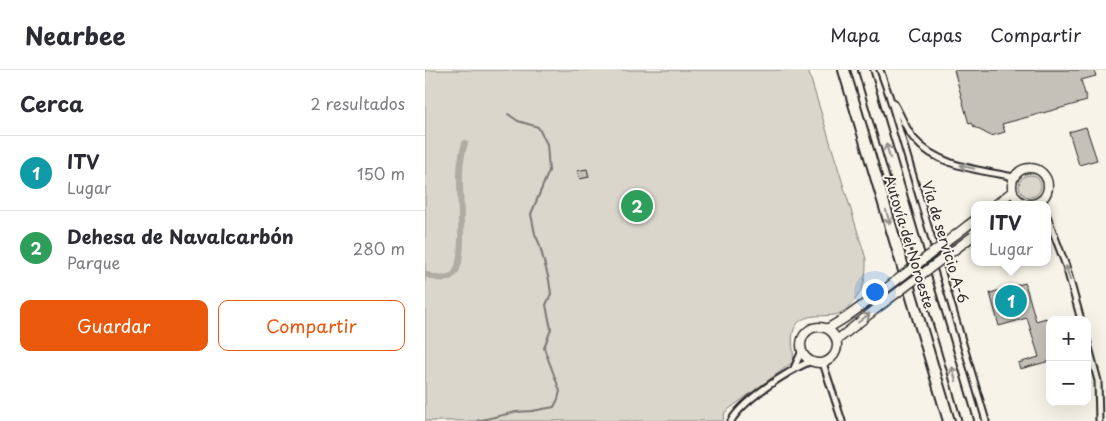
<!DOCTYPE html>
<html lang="es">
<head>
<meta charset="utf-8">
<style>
	:root { --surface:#fff; --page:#f2f2f3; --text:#2b2b33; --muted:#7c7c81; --line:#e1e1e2; --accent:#ea580c }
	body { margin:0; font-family:"Playpen Sans",sans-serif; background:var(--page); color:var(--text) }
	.controls { position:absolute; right:15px; bottom:15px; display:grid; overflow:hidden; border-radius:10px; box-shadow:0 5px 20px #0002 }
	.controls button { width:45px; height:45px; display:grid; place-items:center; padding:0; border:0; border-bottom:1px solid var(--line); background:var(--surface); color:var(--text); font:25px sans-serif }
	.you { position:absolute; left:449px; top:221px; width:18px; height:18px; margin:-12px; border:4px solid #fff; border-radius:50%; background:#1a73e8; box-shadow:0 0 0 8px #1a73e833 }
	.badge { display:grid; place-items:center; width:32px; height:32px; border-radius:50%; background:var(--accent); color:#fff; font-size:16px; font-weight:700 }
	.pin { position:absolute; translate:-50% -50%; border:2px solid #fff; box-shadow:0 1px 5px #0006 }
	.popup { position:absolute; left:546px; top:131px; width:80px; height:65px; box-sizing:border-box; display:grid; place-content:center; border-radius:10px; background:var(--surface); filter:drop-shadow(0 1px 4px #0005); font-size:16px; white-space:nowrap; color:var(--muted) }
	.popup b { font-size:19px; color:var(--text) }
	.popup::after { content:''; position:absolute; left:50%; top:100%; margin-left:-10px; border:10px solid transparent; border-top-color:var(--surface) }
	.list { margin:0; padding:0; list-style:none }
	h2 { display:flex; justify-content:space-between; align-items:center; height:65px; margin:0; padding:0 20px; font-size:21px }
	h2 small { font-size:16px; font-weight:400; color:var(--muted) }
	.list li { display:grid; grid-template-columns:32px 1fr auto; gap:15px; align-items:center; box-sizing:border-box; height:75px; padding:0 20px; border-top:1px solid var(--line) }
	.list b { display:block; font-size:19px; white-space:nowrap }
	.list p { margin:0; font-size:16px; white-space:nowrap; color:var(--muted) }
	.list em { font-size:16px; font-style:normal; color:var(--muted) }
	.actions { display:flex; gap:10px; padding:15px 20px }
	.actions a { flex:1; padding:11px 0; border:1px solid var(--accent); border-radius:10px; text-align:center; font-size:18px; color:var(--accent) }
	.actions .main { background:var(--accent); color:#fff }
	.map { position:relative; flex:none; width:681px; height:351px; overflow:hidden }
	header { display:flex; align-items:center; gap:30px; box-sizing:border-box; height:70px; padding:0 25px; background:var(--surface); border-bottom:1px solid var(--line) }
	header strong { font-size:24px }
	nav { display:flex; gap:28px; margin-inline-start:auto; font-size:18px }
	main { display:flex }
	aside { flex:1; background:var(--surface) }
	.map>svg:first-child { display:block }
</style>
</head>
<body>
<header>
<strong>Nearbee</strong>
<nav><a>Mapa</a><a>Capas</a><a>Compartir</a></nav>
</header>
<main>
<aside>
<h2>Cerca<small>2 resultados</small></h2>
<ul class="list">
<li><span class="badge" style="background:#0f9aa8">1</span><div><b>ITV</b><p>Lugar</p></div><em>150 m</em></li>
<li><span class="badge" style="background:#2e9e5b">2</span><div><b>Dehesa de Navalcarbón</b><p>Parque</p></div><em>280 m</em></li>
</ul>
<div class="actions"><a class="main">Guardar</a><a>Compartir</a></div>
</aside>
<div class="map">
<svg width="681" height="351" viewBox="0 0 681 351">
	<rect width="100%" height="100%" fill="#f7f3e8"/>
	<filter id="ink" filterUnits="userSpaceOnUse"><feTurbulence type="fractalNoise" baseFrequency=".02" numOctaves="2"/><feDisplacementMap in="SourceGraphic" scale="10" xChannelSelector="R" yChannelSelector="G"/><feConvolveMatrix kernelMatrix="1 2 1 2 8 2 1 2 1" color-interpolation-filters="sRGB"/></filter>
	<g filter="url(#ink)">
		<path fill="#dad6cc" stroke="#82807c" d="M0 0H383L441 189C441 196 441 205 439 212 436 225 422 243 409 245 396 247 381 243 372 254 363 265 370 280 368 292L300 342 298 351H0Z
			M594 116a11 11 0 1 1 22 0a11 11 0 1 1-22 0Z"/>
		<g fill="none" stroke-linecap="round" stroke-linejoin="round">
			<path stroke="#7a7874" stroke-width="2" d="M52 351 91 342 107 341 129 337 133 329 135 321 119 278 126 259 121 235 126 224 124 210 114 173 110 164 106 144 124 101 122 74 113 57 93 51 83 44"/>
			<path stroke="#afaca4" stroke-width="6" d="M0 204C10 208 21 212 29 204 41 193 34 122 35 104 35 93 37 83 40 73"/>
		</g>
		<path fill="#c4c1b9" stroke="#2b2b2b" d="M529 0H669L671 6 656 10 662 31 577 54 580 62 566 66 549 57 547 53 544 54Z
			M661 57 672 90 654 95 644 62Z
			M162 99 164 107 155 109 152 101Z
			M600 213 611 251 621 248 625 258V291L595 299 593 293 614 287 602 248 574 256 565 223Z"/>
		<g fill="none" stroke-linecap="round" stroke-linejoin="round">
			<defs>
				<path id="street" d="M455 0 464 25 561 351
					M468 32C476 44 480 58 489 69 513 97 556 100 589 107
					M618 129 619 135
					M622 146 641 196 656 250
					M662 270 673 311 674 351
					M398 293 417 351
					M369 298 377 281
					M306 351C319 329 363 301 386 291"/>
				<path id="secondary" d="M587 116a18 18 0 1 1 36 0a18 18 0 1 1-36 0Z
					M570 135 588 121
					M542 156 550 150
					M376 275a18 18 0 1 1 36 0a18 18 0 1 1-36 0Z
					M402 259 420 248 455 223
					M412 270 456 235"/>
				<path id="highway" d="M419 0 524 351
					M439 0 543 351"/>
			</defs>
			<use href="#street" stroke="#2b2b2b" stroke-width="9"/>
			<use href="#secondary" stroke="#2b2b2b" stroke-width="11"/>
			<use href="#highway" stroke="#2b2b2b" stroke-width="14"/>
			<use href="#street" stroke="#f7f3e8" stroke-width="5"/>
			<use href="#secondary" stroke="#f7f3e8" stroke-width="8"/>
			<use href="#highway" stroke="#f7f3e8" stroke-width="10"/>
			<defs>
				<path id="secondary-bridge" d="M455 223 542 156
					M456 235 548 166"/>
			</defs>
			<use href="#secondary-bridge" stroke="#2b2b2b" stroke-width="11" stroke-linecap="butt"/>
			<use href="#secondary-bridge" stroke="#f7f3e8" stroke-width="8"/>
		</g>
		<defs><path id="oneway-shaft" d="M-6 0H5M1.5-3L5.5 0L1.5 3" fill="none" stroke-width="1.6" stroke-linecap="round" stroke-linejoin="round" transform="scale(1.25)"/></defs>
		<g stroke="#918f8a">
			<use href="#oneway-shaft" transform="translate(463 81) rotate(-106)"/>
			<use href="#oneway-shaft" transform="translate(542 97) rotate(-167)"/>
			<use href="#oneway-shaft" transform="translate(463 147) rotate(73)"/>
			<use href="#oneway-shaft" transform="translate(643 203) rotate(-106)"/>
			<use href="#oneway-shaft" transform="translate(439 248) rotate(-37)"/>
			<use href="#oneway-shaft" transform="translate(529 304) rotate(-106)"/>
		</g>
	</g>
	<g text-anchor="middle" stroke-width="4" stroke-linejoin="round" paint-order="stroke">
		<g font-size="14" fill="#2b2b2b" stroke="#f7f3e8">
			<text transform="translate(484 172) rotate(73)" y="5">Autovía del Noroeste</text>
			<text transform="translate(520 172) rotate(73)" y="5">Vía de servicio A-6</text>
		</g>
	</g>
</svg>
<div class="controls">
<button>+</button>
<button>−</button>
</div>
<div class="you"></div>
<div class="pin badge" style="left:586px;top:231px;background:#0f9aa8">1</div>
<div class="popup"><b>ITV</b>Lugar</div>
<div class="pin badge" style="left:212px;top:136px;background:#2e9e5b">2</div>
</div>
</main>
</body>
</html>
